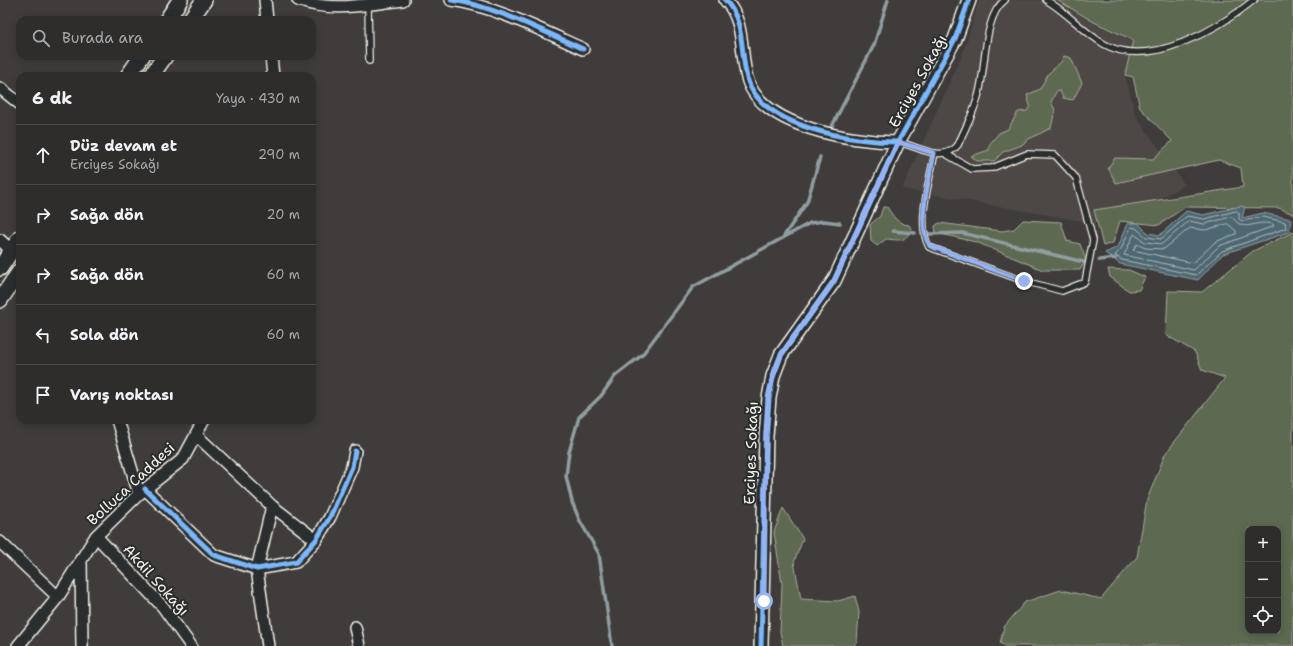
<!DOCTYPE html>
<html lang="tr">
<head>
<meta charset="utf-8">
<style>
	:root { --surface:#2f2d2c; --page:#373534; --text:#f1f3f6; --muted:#a7a8a9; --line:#4a4948 }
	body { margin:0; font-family:"Shantell Sans",sans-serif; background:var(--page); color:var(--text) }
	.controls { position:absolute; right:12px; bottom:12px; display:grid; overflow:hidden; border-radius:8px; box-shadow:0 2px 10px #0003 }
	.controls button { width:36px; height:36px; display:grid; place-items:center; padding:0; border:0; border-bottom:1px solid var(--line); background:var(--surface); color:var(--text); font:20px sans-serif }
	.stop { position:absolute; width:12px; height:12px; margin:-9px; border:3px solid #95b2f1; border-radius:50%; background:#fff }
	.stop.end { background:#95b2f1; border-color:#fff; box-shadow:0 1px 4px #0008 }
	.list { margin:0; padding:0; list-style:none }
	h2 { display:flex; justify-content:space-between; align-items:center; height:52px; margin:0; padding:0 16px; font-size:17px }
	h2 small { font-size:13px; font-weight:400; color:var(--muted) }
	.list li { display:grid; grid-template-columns:26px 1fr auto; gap:12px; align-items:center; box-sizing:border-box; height:60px; padding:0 16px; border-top:1px solid var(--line) }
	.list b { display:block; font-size:15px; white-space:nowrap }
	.list p { margin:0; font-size:13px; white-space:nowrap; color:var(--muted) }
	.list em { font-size:13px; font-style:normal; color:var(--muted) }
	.icon { flex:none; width:22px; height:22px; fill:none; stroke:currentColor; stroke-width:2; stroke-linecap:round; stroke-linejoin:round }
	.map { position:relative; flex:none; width:1293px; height:646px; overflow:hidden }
	.search { position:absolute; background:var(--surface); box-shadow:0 2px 10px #0003; left:16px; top:16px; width:300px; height:44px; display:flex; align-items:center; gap:10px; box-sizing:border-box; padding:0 14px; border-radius:12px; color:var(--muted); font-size:15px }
	.panel { position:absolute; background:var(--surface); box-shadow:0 2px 10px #0003; left:16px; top:72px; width:300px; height:352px; border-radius:12px }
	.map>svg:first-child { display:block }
</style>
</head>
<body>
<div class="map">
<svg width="1293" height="646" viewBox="0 0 1293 646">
	<rect width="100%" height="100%" fill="#3f3c3b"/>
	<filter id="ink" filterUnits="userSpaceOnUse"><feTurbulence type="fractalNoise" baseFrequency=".025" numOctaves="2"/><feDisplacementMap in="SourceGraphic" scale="8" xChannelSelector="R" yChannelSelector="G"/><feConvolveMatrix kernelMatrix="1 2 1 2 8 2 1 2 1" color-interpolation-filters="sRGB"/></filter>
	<g filter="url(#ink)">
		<path fill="#4e4644" d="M979 0H1057L1090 20 1133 40 1125 75 1136 116 1185 185 1109 226 902 189 964 50Z"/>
		<path fill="#5d6951" stroke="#a8ad9c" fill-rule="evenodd" d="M1057 0H1293V214L1279 208 1185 207 1159 225 1120 221 1113 243 1103 246 1094 210 1243 187 1241 168 1219 160 1116 183 1108 168 1115 158 1153 159 1172 141 1140 108 1133 77 1125 75 1133 40 1094 22Z
			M1064 56 1071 58 1082 83 1073 100 1063 98 1060 91 1056 92 1051 102 1055 110 1051 128 1027 140 1022 145 1003 152 994 161H977L971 156 989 150V145L999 133 1008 129 1018 112 1027 111 1030 106 1027 95 1040 89 1048 74 1061 62Z
			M883 207H887C893 216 897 224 909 225L912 229C904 243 901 240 886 239L877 246 871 241 870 225 880 216Z
			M1023 220 1061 222 1067 241 1080 244 1086 260 1080 270H1043L976 242 936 233 935 226 939 223 1002 231 1014 229Z
			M1293 232V646H1005L1000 643 1004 627 1025 602 1061 590 1101 599 1137 557 1147 500 1165 454 1225 378 1202 370 1195 352 1166 335 1168 291 1202 292 1253 251ZM1248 529H1278V631H1248Z
			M1108 269 1129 270 1145 277 1139 290 1129 291 1110 277Z
			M783 508 803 539 794 562 801 599 838 601 855 596 859 612 857 642 853 646H783L780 632 782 584 774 532Z"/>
		<path fill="#4e6773" stroke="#909ea2" d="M1241 206 1245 207 1242 218 1263 213 1291 219 1289 232 1223 254 1198 280 1120 264 1105 253 1118 247 1128 223H1138L1148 233 1160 235 1186 211 1203 215Z"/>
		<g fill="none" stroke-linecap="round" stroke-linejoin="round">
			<path stroke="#b2bab9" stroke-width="1" d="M1237 211 1239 213V219L1242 221 1263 217 1285 222 1286 228 1222 251 1196 275 1122 260 1115 255 1121 249 1131 227 1136 228 1146 237 1161 239 1187 216 1204 219Z
				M1232 217C1246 235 1252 219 1273 224L1274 226 1219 246 1194 270 1124 255 1134 234 1145 242 1162 244 1189 221 1204 224Z
				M1228 224 1236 231V234L1215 242 1193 263 1133 250 1137 244 1145 248 1164 249 1190 228 1205 230Z"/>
			<path stroke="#909ea2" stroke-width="3.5" d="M830 130 874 45 888 0
				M893 231 915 233
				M929 234 962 233 1084 262
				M784 236 807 202 820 157
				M1099 260 1116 258
				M612 646 599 554 580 521 572 502 566 476 569 452 579 417 601 396 615 376 642 355 693 287 810 223 824 221 840 223"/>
			<defs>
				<path id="service" d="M1046 0C1067 12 1083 32 1104 44 1149 70 1218 29 1254 0
					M368 5 369 61
					M898 142C918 146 942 164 958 145 965 128 975 111 979 93 986 68 983 16 1005 0
					M935 153C930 178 916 224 929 247L1024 281 1062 291 1085 282 1093 240 1076 178 1055 155 1027 154 992 168 972 169 946 154"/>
				<path id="minor" d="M265 0 267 20
					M298 0C332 13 369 4 403 0
					M451 0C492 5 545 32 583 49
					M725 0C745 20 740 51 747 78 761 128 854 142 898 142
					M271 56 273 76
					M0 88 20 104
					M0 240 12 251
					M117 420 139 494
					M196 435 272 506 316 540
					M145 489 214 555 257 569 296 562 316 540 330 517 352 467 355 451
					M96 536 163 607 191 646
					M0 542 58 597
					M81 559 82 646
					M355 627 359 646
					M18 646 58 597 96 536 139 494 183 459 204 420
					M268 646 257 569 272 506"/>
				<path id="tertiary" d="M761 646 766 436 769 398 773 376 781 355 834 281 898 142 955 39 969 0"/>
				<path id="secondary" d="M167 20 180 0
					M190 20 204 0
					M128 76 142 56
					M151 76 165 56
					M0 268 20 238
					M0 300 20 271"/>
			</defs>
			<use href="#service" stroke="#f4f1e8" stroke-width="8"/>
			<use href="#minor" stroke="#f4f1e8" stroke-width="14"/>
			<use href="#tertiary" stroke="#f4f1e8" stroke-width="16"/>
			<use href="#secondary" stroke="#f4f1e8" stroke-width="18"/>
			<use href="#service" stroke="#2a2d2e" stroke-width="5.5"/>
			<use href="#minor" stroke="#2a2d2e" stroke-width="11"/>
			<use href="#tertiary" stroke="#2a2d2e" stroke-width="13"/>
			<use href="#secondary" stroke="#2a2d2e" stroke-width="15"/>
			<defs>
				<path id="cycleway" d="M451 0C492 5 545 32 583 49
					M725 0C745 20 740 51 747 78 761 128 854 142 898 142
					M145 489 214 555 257 569 296 562 316 540 330 517 352 467 355 451
					M761 646 766 436 769 398 773 376 781 355 834 281 898 142 955 39 969 0"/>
			</defs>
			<use href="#cycleway" stroke="#2a2d2e" stroke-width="8"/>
			<use href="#cycleway" stroke="#7ab7fb" stroke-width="5"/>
		</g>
	</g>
	<g fill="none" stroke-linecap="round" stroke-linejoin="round" filter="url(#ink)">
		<path stroke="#95b2f1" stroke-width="5" d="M764 601 766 436 768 398 773 376 781 355 834 281 898 142 934 153C930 178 915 224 930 246L1024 281"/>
	</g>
	<g text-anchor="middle" stroke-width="4" stroke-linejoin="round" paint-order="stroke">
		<g font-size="15" fill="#f4f1e8" stroke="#2a2d2e">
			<text transform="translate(918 81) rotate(-61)" y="5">Erciyes Sokağı</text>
			<text transform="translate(751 453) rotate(-88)" y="5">Erciyes Sokağı</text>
			<text transform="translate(131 484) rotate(-43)" y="5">Bolluca Caddesi</text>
			<text transform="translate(156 580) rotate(48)" y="5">Akdil Sokağı</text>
		</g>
	</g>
</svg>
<div class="controls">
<button>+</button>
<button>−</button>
<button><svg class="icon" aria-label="locate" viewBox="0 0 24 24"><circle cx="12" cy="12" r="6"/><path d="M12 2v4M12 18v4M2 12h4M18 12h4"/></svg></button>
</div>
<div class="stop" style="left:764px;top:601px"></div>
<div class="stop end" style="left:1024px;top:281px"></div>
<div class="search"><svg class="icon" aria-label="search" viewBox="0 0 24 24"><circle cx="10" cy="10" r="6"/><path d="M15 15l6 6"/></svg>Burada ara</div>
<section class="panel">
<h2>6 dk<small>Yaya · 430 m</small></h2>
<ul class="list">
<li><svg class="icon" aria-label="ahead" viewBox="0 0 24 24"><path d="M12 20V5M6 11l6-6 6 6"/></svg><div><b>Düz devam et</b><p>Erciyes Sokağı</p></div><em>290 m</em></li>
<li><svg class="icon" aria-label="right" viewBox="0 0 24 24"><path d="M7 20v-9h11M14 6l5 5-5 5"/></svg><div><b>Sağa dön</b></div><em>20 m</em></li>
<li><svg class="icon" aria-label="right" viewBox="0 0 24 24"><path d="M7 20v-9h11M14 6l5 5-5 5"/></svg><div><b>Sağa dön</b></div><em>60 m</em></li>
<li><svg class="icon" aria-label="left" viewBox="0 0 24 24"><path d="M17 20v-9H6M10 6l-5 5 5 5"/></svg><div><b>Sola dön</b></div><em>60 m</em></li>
<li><svg class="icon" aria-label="arrive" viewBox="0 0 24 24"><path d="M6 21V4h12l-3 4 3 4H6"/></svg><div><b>Varış noktası</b></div></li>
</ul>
</section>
</div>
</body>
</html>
